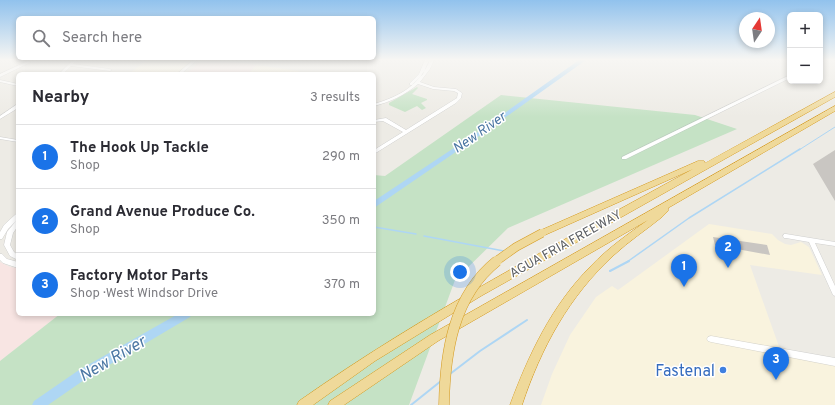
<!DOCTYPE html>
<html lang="en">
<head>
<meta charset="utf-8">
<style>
	:root { --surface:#fff; --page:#f2f2f3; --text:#2b2b33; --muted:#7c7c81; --line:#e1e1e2; --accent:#1a73e8 }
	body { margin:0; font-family:Overpass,sans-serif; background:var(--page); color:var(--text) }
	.controls { position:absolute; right:12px; top:12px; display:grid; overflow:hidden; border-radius:6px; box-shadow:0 2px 6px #0003 }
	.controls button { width:36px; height:36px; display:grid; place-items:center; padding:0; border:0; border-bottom:1px solid var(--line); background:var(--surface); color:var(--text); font:20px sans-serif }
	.compass { position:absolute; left:739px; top:12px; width:36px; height:36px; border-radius:50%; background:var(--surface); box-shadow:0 2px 6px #0003; rotate:13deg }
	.you { position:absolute; left:460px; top:272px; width:14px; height:14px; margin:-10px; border:3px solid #fff; border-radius:50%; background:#1a73e8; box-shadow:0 0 0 6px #1a73e833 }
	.badge { display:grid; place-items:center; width:26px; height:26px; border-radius:50%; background:var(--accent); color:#fff; font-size:13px; font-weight:700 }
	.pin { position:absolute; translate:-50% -33px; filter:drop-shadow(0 1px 2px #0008) }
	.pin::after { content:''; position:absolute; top:21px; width:14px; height:12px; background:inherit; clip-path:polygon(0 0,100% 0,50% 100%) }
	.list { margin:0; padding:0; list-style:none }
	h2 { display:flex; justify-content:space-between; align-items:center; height:52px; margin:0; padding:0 16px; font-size:17px }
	h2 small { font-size:13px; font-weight:400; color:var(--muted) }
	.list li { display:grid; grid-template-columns:26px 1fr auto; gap:12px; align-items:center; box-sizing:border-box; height:64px; padding:0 16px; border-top:1px solid var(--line) }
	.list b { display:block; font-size:15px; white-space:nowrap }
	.list p { margin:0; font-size:13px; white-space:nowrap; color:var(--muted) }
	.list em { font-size:13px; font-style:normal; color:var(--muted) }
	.icon { flex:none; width:22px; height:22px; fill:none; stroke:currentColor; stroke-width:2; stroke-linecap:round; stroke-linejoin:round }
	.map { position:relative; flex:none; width:835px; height:405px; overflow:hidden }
	.search { position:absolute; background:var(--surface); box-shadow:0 2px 6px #0003; left:16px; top:16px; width:360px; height:44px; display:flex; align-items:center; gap:10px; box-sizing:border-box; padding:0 14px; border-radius:6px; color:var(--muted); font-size:15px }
	.panel { position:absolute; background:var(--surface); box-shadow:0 2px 6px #0003; left:16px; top:72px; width:360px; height:244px; border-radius:6px }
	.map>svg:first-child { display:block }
</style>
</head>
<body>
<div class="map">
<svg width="835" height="405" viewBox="0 0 835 405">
	<rect width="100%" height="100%" fill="#edebe5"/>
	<path fill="#f9f3de" d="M147 60H193L177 74H129Z
		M256 65 299 71 296 74H248Z
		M709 224 772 234 778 240 785 244 791 245 801 242 809 247 822 275 750 265 782 355 835 366V405H541L552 374 570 335 596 297 612 286 618 290Z"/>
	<path fill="#f8e5e3" d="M202 60H218L256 65 248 74H186Z
		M0 262 10 267 18 268V314H60L0 361Z"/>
	<path fill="#c5e2c5" d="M417 87 418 88 412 94 427 99V100L421 103 426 108 422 110 417 106 405 112 389 105V103Z
		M501 95 695 115 737 129 508 228 455 280 409 405H0V361L60 314H374V175L385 176Z"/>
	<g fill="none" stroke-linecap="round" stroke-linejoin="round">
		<path stroke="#aed6f4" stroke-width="1" d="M799 150 835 127"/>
		<path stroke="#aed6f4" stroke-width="1.5" d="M374 227 416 234
			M424 236 504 251
			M627 262 689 218 800 149"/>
		<path stroke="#aed6f4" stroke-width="2" d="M610 271 629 261
			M450 374 480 351 527 320
			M411 405 441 381"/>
		<path fill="#aed6f4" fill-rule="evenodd" d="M579 60H586L482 134 374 208V201L478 132Z
			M178 314H192L190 317 87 378 48 405H32L34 401 79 370Z"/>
	</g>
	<path fill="#c9c6c2" d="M835 150V201L813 164Z
		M713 237 767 245 770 255 715 245Z"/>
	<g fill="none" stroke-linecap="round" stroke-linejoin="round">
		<defs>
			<path id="minor" d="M73 60H77L73 64 110 69 112 70 110 71 71 66 63 74H59Z
				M193 60H197L181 74H177Z
				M425 60H429L423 74 412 85H410V83L419 74Z
				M430 60H434L430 69 420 82 434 87 456 89 462 93 461 98 456 103 374 154V150L403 132 383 121 374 122V120L386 118 406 130 457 98 458 93 454 91 433 89 418 84C405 95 390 102 374 106V104C400 96 419 86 430 60Z
				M820 60H823L820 61Z
				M28 61 31 62 0 77V74Z
				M790 75V78L626 159H622V157Z
				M0 80 18 84V86L0 82Z
				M16 105H18V108L0 119V116Z
				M0 137 18 140V142L0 139Z
				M18 213V218L16 220H18V226L13 233 10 245 14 252 18 255V260L10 256 4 245 7 232 16 221 8 229 2 239H0V232L4 225 16 214Z
				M784 234H786L835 242V246L815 243 835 286V296L833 295 809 242 786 238H784L783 236Z
				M0 254H2L7 259 18 262V268L3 263 0 260Z
				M711 336 835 358V366L711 342 708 341 707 339 708 337Z"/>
			<path id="highway" d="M835 92V97L481 296 375 361 313 405H297L299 401C424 313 559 243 693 169L545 235H539L538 233 539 231 698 161H704L705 163Z
				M835 106V111L668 208V211L662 217C646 230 629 241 614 255 569 296 541 348 522 405H510C529 354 552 305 591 266 608 248 628 234 648 220L438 341 344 405H328L330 401 430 335Z"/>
		</defs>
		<use href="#minor" stroke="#b2b5b8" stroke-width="0.5"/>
		<use href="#highway" stroke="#d59a1d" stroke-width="1"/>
		<use href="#minor" fill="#fff" fill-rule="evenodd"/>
		<use href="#highway" fill="#efd99a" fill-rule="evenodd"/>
		<defs>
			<path id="highway-bridge-far1" d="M495 262 516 247 542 233"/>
			<path id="highway-bridge" d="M444 405C445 353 453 296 497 261"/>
		</defs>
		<use href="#highway-bridge-far1" stroke="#d59a1d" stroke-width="9" stroke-linecap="butt"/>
		<use href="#highway-bridge" stroke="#d59a1d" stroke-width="11" stroke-linecap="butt"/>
		<use href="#highway-bridge-far1" stroke="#efd99a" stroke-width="8"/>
		<use href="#highway-bridge" stroke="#efd99a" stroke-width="10"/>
	</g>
	<linearGradient id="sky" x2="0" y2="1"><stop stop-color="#91c2ed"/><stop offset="0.51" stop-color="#f7f6f3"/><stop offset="1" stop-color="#f7f6f3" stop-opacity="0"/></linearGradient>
	<rect width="835" height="117" fill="url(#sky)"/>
	<circle fill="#3f7fe0" stroke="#fff" stroke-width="1.5" cx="723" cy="370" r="4"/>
	<g text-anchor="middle" stroke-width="3" stroke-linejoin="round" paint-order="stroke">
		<g font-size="13" fill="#5d6064" stroke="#fff">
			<text transform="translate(565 243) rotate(-29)" y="5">AGUA FRIA FREEWAY</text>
		</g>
		<g font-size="14" font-style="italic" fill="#4d78a4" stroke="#fff">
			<text transform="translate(479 132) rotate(-35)" y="5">New River</text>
		</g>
		<g font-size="16" fill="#366cbe" stroke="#fff" text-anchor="end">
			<text x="715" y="376">Fastenal</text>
		</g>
		<g font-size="17" font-style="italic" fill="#4d78a4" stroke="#fff">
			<text transform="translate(112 358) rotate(-30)" y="6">New River</text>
		</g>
	</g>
</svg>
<div class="controls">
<button>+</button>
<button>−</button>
</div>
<svg class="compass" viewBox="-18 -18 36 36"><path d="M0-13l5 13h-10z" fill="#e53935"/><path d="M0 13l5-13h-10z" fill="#7c7c81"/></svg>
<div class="you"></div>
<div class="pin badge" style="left:684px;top:287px">1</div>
<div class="pin badge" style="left:728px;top:268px">2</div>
<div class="pin badge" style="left:776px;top:380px">3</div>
<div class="search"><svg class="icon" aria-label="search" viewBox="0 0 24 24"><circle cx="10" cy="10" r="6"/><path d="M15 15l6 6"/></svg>Search here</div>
<section class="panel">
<h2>Nearby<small>3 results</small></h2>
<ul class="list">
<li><span class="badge">1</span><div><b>The Hook Up Tackle</b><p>Shop</p></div><em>290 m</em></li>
<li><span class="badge">2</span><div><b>Grand Avenue Produce Co.</b><p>Shop</p></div><em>350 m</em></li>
<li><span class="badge">3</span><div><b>Factory Motor Parts</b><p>Shop · West Windsor Drive</p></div><em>370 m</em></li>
</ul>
</section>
</div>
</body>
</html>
